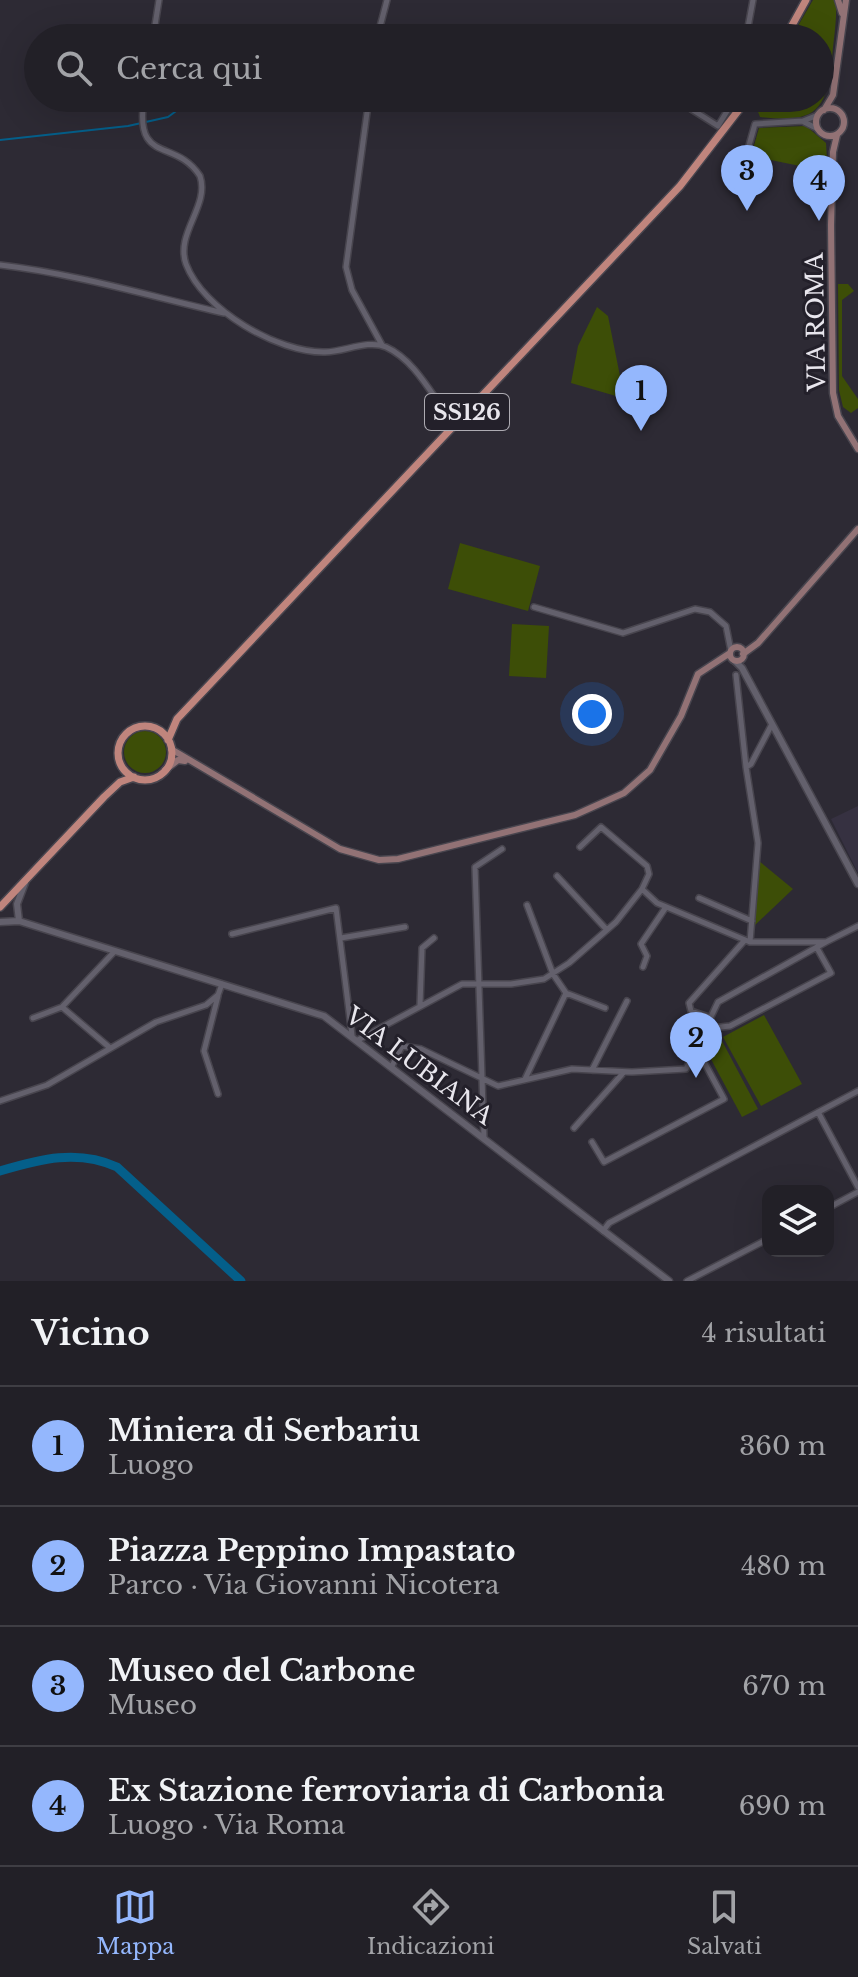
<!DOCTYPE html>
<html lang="it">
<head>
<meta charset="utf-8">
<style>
	:root { --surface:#222027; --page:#2e2d33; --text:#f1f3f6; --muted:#a2a3a7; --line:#3f3e44; --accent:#94b7fd }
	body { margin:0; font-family:"Libre Baskerville",serif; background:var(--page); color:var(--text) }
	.controls { position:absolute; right:24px; bottom:24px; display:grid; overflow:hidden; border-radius:16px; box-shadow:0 8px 32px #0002 }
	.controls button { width:72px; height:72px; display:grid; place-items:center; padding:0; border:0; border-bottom:2px solid var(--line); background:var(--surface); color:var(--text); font:40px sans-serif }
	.you { position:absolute; left:592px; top:714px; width:28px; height:28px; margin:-20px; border:6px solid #fff; border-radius:50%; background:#1a73e8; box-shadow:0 0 0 12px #1a73e833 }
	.badge { display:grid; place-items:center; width:52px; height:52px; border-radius:50%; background:var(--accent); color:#111; font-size:26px; font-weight:700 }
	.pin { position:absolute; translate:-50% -66px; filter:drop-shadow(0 2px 4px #0008) }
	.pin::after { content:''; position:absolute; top:42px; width:28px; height:24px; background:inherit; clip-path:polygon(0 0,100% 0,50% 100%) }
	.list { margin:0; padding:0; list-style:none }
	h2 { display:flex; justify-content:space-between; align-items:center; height:104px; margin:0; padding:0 32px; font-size:34px }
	h2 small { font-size:26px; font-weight:400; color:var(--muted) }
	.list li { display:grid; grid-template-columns:52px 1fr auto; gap:24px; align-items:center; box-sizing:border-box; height:120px; padding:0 32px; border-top:2px solid var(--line) }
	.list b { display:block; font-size:30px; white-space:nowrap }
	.list p { margin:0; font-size:26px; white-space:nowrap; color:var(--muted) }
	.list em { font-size:26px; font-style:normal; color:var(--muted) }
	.icon { flex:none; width:44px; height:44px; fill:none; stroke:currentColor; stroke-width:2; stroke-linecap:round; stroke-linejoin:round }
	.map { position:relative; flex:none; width:858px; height:1281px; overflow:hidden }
	.search { position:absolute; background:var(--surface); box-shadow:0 8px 32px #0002; left:24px; right:24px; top:24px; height:88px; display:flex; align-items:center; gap:20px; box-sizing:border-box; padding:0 28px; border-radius:44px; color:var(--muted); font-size:30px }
	.sheet { height:584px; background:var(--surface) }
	nav { display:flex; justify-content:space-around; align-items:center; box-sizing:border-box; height:112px; border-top:2px solid var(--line); background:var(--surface); font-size:22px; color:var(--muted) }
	nav a { display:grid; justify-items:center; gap:4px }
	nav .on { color:var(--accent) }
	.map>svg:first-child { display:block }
</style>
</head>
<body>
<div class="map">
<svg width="858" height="1281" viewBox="0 0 858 1281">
	<rect width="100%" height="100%" fill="#2d2a34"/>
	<path fill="#363141" d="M858 806V873L831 819Z"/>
	<path fill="#3d4e07" d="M813 0H834L836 4C837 22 833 42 832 60 826 113 814 123 760 117L755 104 758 98H820V38H791Z
		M806 126 826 143 828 177 805 167 751 156 759 128Z
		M838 284H848L854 291 842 300V376L858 399V408L851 413 843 407 839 390Z
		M597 307 608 316 621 381 616 396 571 383 578 346Z
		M460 543 540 566 528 611 448 589Z
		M512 624 549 626 546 678 509 676Z
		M124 752a21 21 0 1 1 42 0a21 21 0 1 1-42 0Z
		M759 861 793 889 754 926Z
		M764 1015 802 1084 761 1106 723 1037Z
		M721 1039 758 1109 742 1117 705 1048Z"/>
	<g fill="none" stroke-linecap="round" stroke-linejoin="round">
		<path stroke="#045f8a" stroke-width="2" d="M276 38 286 30
			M0 140 128 126 168 117 194 98"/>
		<path stroke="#045f8a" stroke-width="9" d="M0 1171C40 1159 78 1149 117 1167L241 1281"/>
		<defs>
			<path id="minor" d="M153 38 159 0
				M377 38 387 0
				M746 38 753 0
				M144 98C134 166 175 137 200 176 210 206 175 233 186 264 203 310 278 353 325 352 344 352 368 339 386 347 417 361 434 400 455 425
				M369 98 346 267 352 290 382 345
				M692 98 688 107 718 126 735 98
				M804 122 818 129
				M746 156 755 124 803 121 818 115
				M0 265C77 274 149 296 224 313
				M534 607 623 633 695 609 710 612 726 626 731 651
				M736 675 746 767
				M580 847 601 827 647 866 649 874 642 889
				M557 876 607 930
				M699 898 752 921
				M527 905 553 974 566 993 605 1008
				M232 934 336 908 352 1035
				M341 938 405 927
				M750 942 758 843 746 767 751 764 772 724
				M643 967 647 956 641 944 666 907
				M218 996 204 1051 218 1094
				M420 1005 422 948 434 938
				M62 1007 109 1047
				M709 1017 691 1011 689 1003 745 940
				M33 1018 62 1007 114 952
				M703 1029 730 1026 831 973 817 948
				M358 1040 462 984H511L544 979 569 963 616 922 642 889 657 903 750 942H826L858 926
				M392 1066 402 1046 421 1049 498 1086 572 1069 632 1072 686 1069 718 1002 826 942
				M592 1070 627 1001
				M525 1079 566 993
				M0 1101 47 1085 156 1022 206 1005 218 995 222 984
				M818 1112 858 1187
				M574 1128 624 1072
				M484 1138 475 867 502 849
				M592 1142 604 1162 724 1099 696 1047
				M828 1208 858 1192
				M603 1231 609 1223 858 1091
				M687 1281 768 1239"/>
			<path id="tertiary" d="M735 661 742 668 858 884
				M19 921 17 904 25 883
				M0 922 19 921 324 1016 669 1281"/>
			<path id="secondary" d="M838 0 842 13
				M816 122a14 14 0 1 1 28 0a14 14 0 1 1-28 0Z
				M824 110 833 95 846 0
				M837 135 833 152 831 225 833 393 838 416 858 449
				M730 654a7 7 0 1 1 14 0a7 7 0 1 1-14 0Z
				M743 654 758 643 858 529
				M171 749 340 849 379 860 398 859 575 815 624 793 650 770 681 716 698 674 730 653
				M165 770 178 760 185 761"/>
			<path id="primary" d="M785 38 806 0
				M118 753a27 27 0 1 1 54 0a27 27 0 1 1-54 0Z
				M168 740 177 719 680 186 748 98
				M0 907 104 797 120 782 134 777"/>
		</defs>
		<use href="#minor" stroke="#48454e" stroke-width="8"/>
		<use href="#tertiary" stroke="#48454e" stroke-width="9"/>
		<use href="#secondary" stroke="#48454e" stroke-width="9"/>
		<use href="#primary" stroke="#48454e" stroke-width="10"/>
		<use href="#minor" stroke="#63606c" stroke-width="5"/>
		<use href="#tertiary" stroke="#63606c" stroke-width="6"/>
		<use href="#secondary" stroke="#927275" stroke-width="6"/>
		<use href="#primary" stroke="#c0857d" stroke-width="7"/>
	</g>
	<g text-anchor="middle" stroke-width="6" stroke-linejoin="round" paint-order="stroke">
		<rect fill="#23202a" stroke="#adabb2" stroke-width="2" x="425" y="394" width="84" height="36" rx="6"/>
		<g font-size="22" font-weight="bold" fill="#e8e6ed">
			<text x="467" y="420">SS126</text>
		</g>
		<g font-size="24" fill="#e8e6ed" stroke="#23202a">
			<text transform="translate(816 322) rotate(-91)" y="8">VIA ROMA</text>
			<text transform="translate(419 1066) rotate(37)" y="8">VIA LUBIANA</text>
		</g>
	</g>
</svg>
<div class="controls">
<button><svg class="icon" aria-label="layers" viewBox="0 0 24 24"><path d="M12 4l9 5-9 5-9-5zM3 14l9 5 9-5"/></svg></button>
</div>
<div class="you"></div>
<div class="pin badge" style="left:641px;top:431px">1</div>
<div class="pin badge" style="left:696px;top:1078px">2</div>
<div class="pin badge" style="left:747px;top:211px">3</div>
<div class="pin badge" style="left:819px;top:221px">4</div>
<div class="search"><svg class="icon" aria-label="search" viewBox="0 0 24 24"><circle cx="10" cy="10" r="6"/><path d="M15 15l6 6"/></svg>Cerca qui</div>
</div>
<section class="sheet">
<h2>Vicino<small>4 risultati</small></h2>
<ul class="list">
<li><span class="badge">1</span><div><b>Miniera di Serbariu</b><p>Luogo</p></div><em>360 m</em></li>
<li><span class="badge">2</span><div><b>Piazza Peppino Impastato</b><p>Parco · Via Giovanni Nicotera</p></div><em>480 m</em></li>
<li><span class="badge">3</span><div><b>Museo del Carbone</b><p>Museo</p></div><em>670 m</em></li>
<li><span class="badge">4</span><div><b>Ex Stazione ferroviaria di Carbonia</b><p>Luogo · Via Roma</p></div><em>690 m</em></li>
</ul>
</section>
<nav>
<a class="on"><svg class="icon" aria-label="map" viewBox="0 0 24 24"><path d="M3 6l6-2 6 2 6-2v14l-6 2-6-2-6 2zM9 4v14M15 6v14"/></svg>Mappa</a>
<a><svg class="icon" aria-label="directions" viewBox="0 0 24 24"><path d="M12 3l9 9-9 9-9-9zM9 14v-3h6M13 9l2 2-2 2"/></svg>Indicazioni</a>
<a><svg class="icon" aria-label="saved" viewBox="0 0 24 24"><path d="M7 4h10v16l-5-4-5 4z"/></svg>Salvati</a>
</nav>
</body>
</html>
